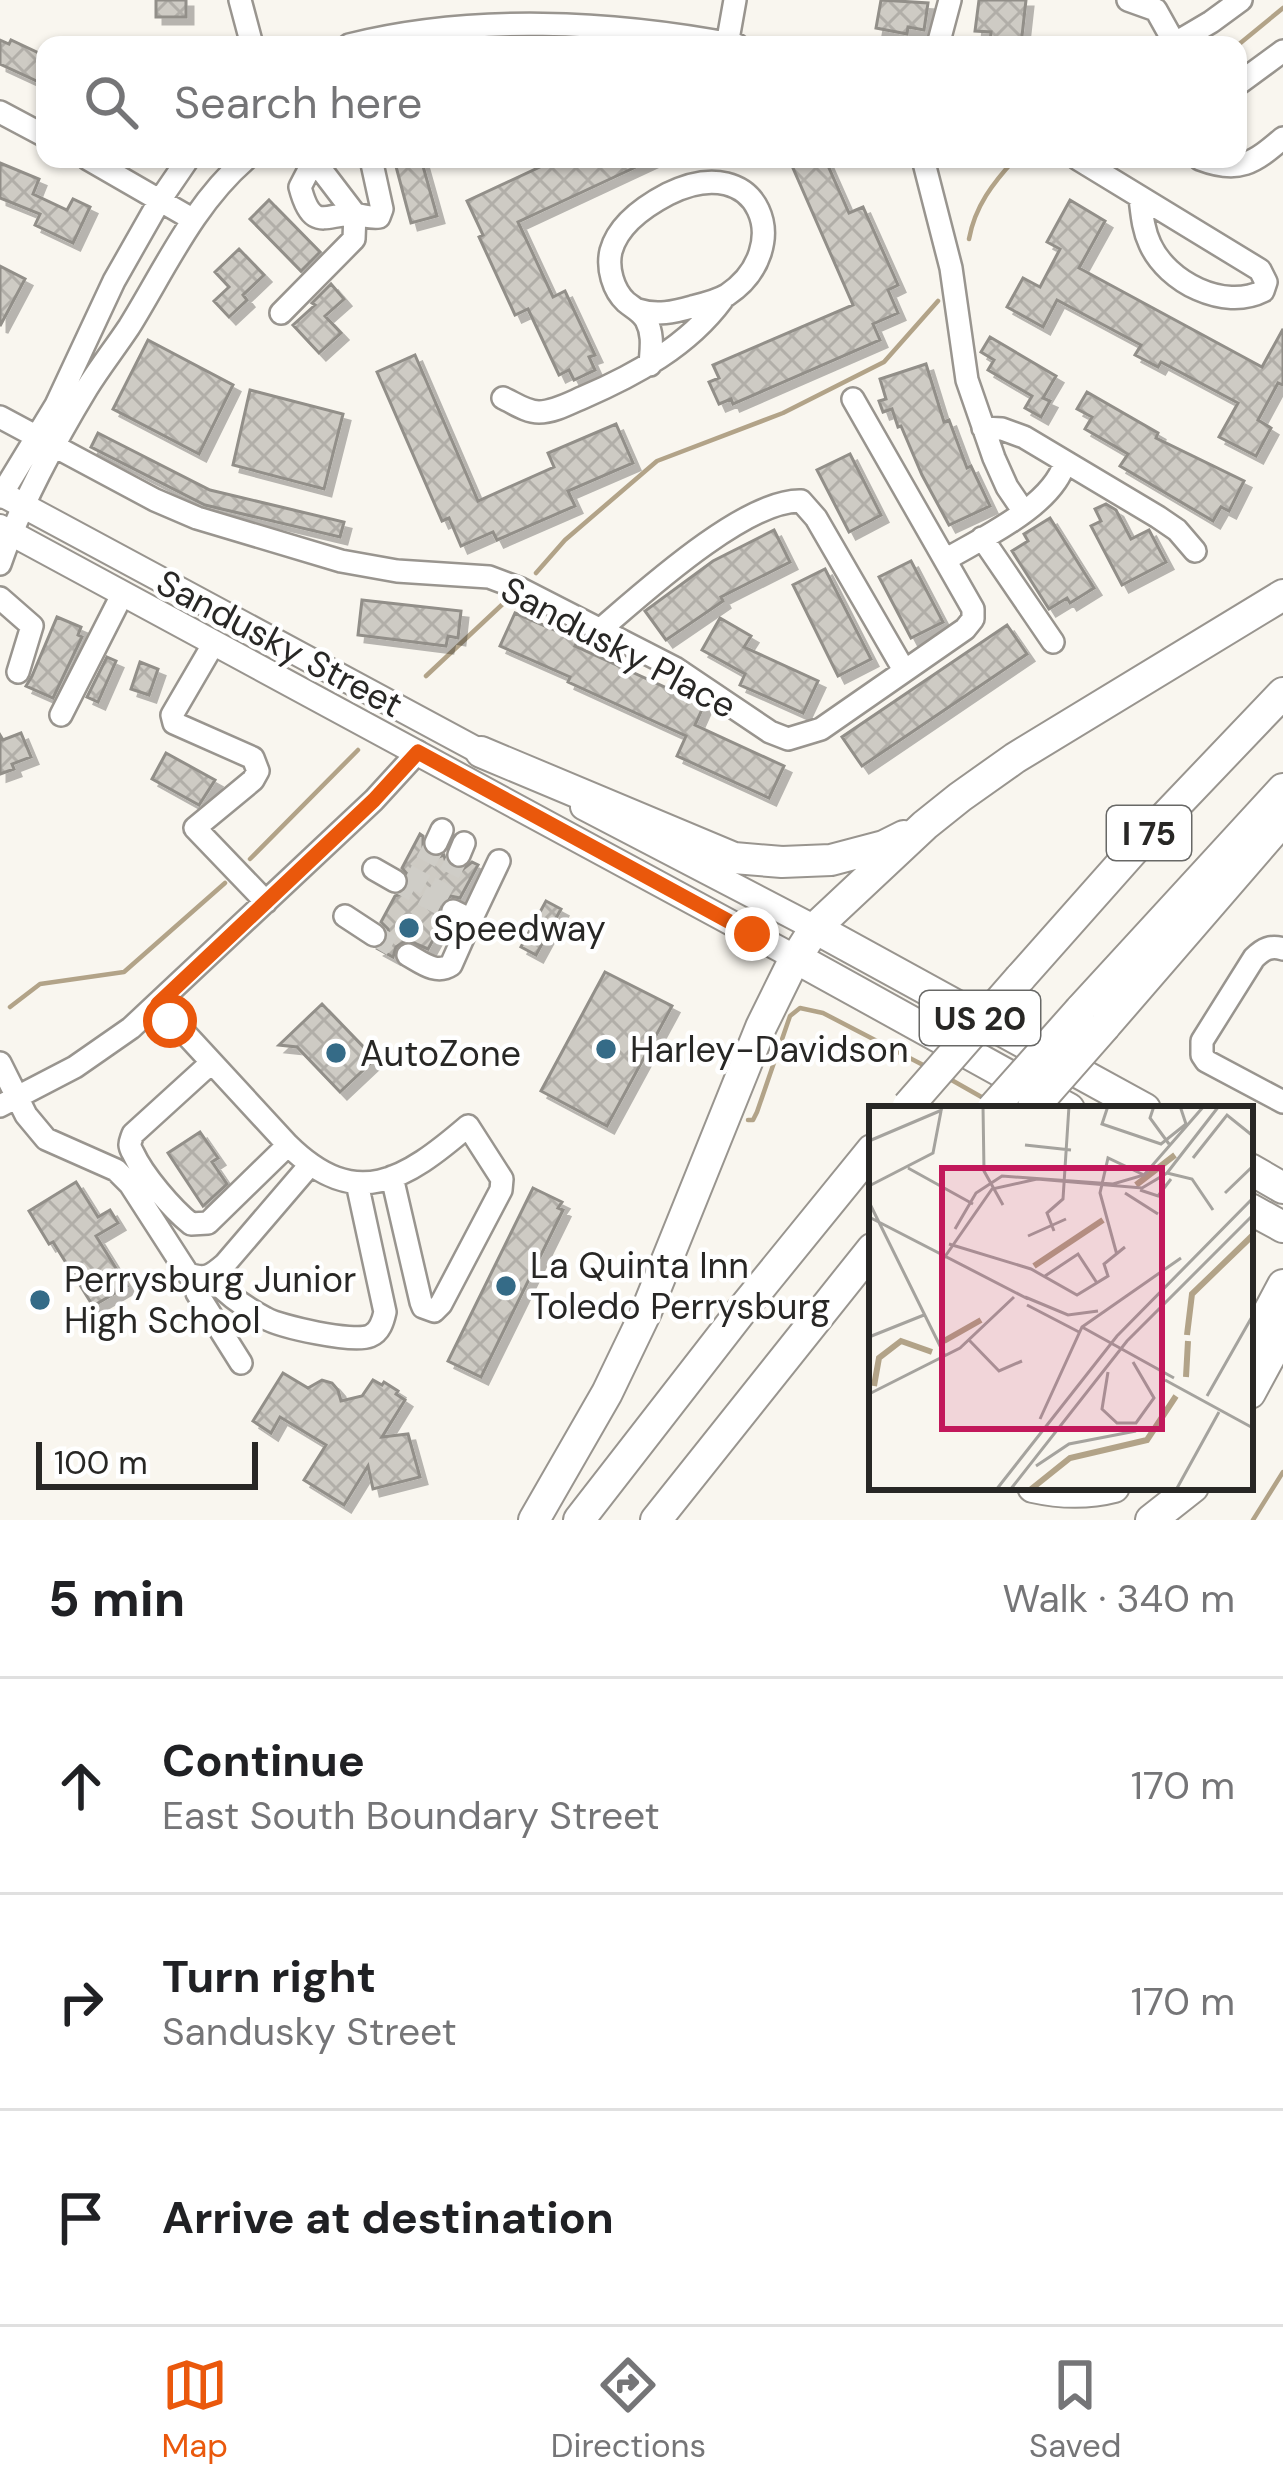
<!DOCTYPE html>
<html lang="en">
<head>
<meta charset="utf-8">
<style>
	:root { --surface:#fff; --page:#f2f2f2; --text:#202124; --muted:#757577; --line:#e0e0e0; --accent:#ea580c }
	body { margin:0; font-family:"DM Sans",sans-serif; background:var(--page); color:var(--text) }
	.scale { position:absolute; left:36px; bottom:30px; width:222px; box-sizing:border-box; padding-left:12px; border:6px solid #282725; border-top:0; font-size:33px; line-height:42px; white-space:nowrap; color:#282725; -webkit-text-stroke:9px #fff; paint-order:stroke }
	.stop { position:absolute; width:36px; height:36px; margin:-27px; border:9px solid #ea580c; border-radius:50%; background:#fff }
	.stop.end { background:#ea580c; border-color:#fff; box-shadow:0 3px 12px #0008 }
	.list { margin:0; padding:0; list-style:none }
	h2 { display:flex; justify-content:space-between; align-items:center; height:156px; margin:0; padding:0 48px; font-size:51px }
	h2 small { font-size:39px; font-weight:400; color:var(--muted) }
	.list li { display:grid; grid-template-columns:78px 1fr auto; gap:36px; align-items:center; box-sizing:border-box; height:216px; padding:0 48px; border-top:3px solid var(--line) }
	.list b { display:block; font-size:45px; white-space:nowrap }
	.list p { margin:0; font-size:39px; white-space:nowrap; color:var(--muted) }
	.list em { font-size:39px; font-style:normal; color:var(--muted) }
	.icon { flex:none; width:66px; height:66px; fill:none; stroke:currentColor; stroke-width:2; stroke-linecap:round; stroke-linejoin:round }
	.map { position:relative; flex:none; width:1283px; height:1520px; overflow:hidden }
	.search { position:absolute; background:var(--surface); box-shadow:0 3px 9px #0004; left:36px; right:36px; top:36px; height:132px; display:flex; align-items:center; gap:30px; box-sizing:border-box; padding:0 42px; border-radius:24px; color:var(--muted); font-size:45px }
	.sheet { height:804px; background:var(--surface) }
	nav { display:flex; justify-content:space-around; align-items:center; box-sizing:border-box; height:168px; border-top:3px solid var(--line); background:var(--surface); font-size:33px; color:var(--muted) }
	nav a { display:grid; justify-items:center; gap:6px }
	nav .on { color:var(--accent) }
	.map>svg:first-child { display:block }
</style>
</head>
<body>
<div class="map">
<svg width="1283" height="1520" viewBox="0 0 1283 1520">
	<defs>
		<pattern id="building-cross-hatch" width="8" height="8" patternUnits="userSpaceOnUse" patternTransform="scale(3)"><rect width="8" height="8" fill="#cecbc4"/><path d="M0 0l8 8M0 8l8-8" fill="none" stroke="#b1aea8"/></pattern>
		<filter id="shadow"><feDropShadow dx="7" dy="7" stdDeviation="0" flood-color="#0004"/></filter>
	</defs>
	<rect width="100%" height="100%" fill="#f9f6ef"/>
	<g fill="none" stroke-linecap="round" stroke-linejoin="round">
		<path stroke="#b2a388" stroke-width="4.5" d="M1238 45 1283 8
			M969 239C975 206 993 183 1015 159
			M536 573 565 540 657 461 783 413 884 362 938 301
			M426 676 507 600
			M250 859 358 750
			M10 1007 40 984 124 972 225 883
			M948 1078 985 1099
			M748 1120H753L757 1112 790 1016 800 1008 823 1013 927 1067
			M1253 1520 1283 1472"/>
	</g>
	<path fill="url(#building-cross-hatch)" stroke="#928f89" stroke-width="3" filter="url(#shadow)" d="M156 0H186V17H156Z
		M881 0 928 3 924 30 908 27 907 34 876 28Z
		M979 0H1026L1021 45 990 42 991 32 975 31Z
		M0 40 9 44 11 40 45 56V73L41 83 0 64Z
		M394 159H421L437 216 411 223Z
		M557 159H653L518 222 553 297 565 291 595 355 589 357 595 370 574 380 569 370 559 375 528 309 515 315 479 237 483 235 467 201Z
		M789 159H825L849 213 863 207 898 285 888 290 898 313 873 324 880 340 733 404 731 399 719 404 709 382 719 378 713 365 853 305Z
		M0 163 39 179 33 194 67 210 73 199 90 207 73 243 35 225 40 214 0 198Z
		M269 200 320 252 301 271 250 219Z
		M1070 200 1105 221 1079 268 1262 367 1283 329V385L1278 383 1258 420 1271 428 1256 456 1219 437 1238 403 1161 362 1158 367 1135 355 1141 345 1057 300 1043 327 1007 307 1023 278 1040 287 1060 249 1047 242Z
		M239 249 264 275 243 295 247 300 229 317 214 301 229 287 215 272Z
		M0 266 25 279 0 326Z
		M331 284 344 299 325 316 341 333 319 353 293 325 315 305 312 303Z
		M990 337 1056 376 1043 398 1050 401 1041 417 1025 408 1032 396 988 370 994 360 981 352Z
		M148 340 233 385 199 454 113 409Z
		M415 355 478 501 554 467 548 453 616 424 633 463 568 491 575 506 497 540 493 532 461 546 449 518 442 521 377 372Z
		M926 364 944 422 949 420 967 468 971 466 990 506 949 525 922 475 901 426 898 427 892 409 883 412 879 401 886 399 880 379Z
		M250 390 343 414 324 489 233 465Z
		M1087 392 1158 433 1156 438 1244 481 1229 511 1221 507 1213 521 1120 466 1128 454 1085 429 1092 417 1077 409Z
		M98 433 210 490 344 522 340 537 205 505 91 447Z
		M850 454 881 515 849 532 817 470Z
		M1106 504 1116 510 1131 539 1149 530 1166 562 1122 585 1091 526 1101 521 1095 509Z
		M1050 518 1094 588 1070 603 1067 598 1049 609 1012 551 1028 541 1024 534Z
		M774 530 790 562 721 597 723 601 666 640 645 611 713 561Z
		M911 561 943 622 911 638 879 577Z
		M825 569 871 659 838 676 793 585Z
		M362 600 461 611 458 638 448 636 446 646 358 635Z
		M515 613 578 640 575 646 704 705 695 725 784 766 769 798 677 756 686 736 568 682 570 677 500 646Z
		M57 617 81 627 78 635 82 637 53 698 26 686 32 676Z
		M720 618 751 636 744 647 818 681 803 713 740 685 745 674 702 650Z
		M1007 625 1027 654 862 766 842 737Z
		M107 657 116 661 98 702 87 697Z
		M140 662 158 669 149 695 131 689Z
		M21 733 31 757 12 764 14 769 0 774V735L3 740Z
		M166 753 215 780 199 805 152 779Z
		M420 834 423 836V851L429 856 436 858 444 855 446 863 454 869 462 870 472 862 478 865 460 898 451 896 440 903 438 913 443 922 428 949 407 940 396 947 393 957 378 949 386 944 389 937 388 929 381 922 395 896 404 893 408 887V875L402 868Z
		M546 901 561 909 536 955 521 947Z
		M605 972 672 1006 607 1126 541 1091Z
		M322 1004 375 1059 340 1092 297 1047 279 1045Z
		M200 1132 218 1158 212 1162 227 1184 203 1206 168 1153Z
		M76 1182 98 1217 110 1210 118 1223 96 1236 127 1286 93 1306 53 1242 49 1244 29 1211Z
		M533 1188 562 1202 558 1208 563 1210 481 1377 448 1361Z
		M283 1373 308 1388 322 1380 332 1383 338 1390 341 1401 362 1396 373 1380 382 1385 384 1382 398 1391 396 1394 405 1400 382 1437 408 1434 420 1477 373 1489 368 1466 344 1505 304 1480 326 1445 280 1417 271 1433 253 1421Z"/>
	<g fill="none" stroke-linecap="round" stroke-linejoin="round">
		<path stroke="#cfcdc7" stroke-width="21" stroke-dasharray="21 10" stroke-linecap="butt" d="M395 881 453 911
			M411 889 436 843
			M435 901 459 855
			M374 935 408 955"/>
		<defs>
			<path id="minor" d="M240 0 252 45
				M1128 0 1156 10 1175 44
				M349 45C473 14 612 21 737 45
				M727 45 735 0
				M938 45 950 0
				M1172 45 1211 22 1241 0
				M1238 84 1283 51
				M0 112 45 136
				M88 159 192 219
				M313 159 355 214
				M320 159 314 160 300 187C313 237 329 210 358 215 365 216 372 218 379 217L382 209 371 159
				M923 159 951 268 967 380 994 458 1007 487 1024 512
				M1078 159 1260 270 1266 282 1263 291C1224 311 1167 282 1150 244 1143 229 1142 214 1140 198
				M1200 159C1239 174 1254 163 1283 138
				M638 310C657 316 674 312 692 307 704 304 717 301 727 295 796 249 761 148 668 194 645 206 618 225 611 251 607 268 613 290 626 302 633 308 641 311 646 320 654 335 651 349 650 365
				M281 313 354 239 355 214
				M503 398C514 403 526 412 539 412 554 412 570 403 584 397 635 375 688 346 722 300
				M0 417 155 500 197 518 341 561 397 571 489 577 521 589 675 668 770 732 788 739 821 729 965 629 973 619V609L853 399
				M983 428 1002 429 1024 437 1158 517 1177 530 1195 551
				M0 497 56 405 114 281 160 200 188 159
				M982 538 1053 642
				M945 560C982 538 1053 506 1065 462
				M0 564C19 508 56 439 87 388 100 367 115 348 129 327 165 269 193 205 246 159
				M0 598 32 626 18 672
				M601 629C644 592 746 499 801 501L816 518 904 670
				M214 643 172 715 174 723 253 758 258 771 253 780 195 828 266 902
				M61 715 123 593
				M436 843 442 830
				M459 855 464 843
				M374 869 395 881
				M453 911 471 920 499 861
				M345 916 374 935
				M1283 949C1271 945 1263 949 1254 958L1202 1041V1055L1206 1061 1283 1102
				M408 955C421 962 436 975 451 965L471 920
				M158 1004 288 1145C356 1212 405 1180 468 1126L502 1179 501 1190 441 1304 434 1311 423 1307 421 1302 392 1177
				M0 1063 26 1115 46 1139 116 1170 130 1184 188 1274C206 1280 211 1276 225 1264L309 1166
				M211 1063 133 1134C130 1143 128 1144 133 1153 143 1175 172 1209 191 1224L208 1223 288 1145
				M0 1106 75 1067 131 1028 374 800 418 752
				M194 1276 197 1293 241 1363
				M210 1276C226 1294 244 1307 265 1318 281 1327 353 1343 370 1336 380 1332 383 1321 385 1312L357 1183"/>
			<path id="major" d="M0 493 494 759
				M0 527 796 958
				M583 807 815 928"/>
			<path id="highway" d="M481 752 734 858 782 862 831 860 884 846 904 836
				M815 928 1145 1109
				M796 958 1069 1109
				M1020 978 1138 845 1283 693
				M1080 1010 1283 789
				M1105 1026 1283 820
				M1250 1169 1283 1188
				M1250 1209 1283 1227
				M1250 1347 1283 1285
				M1250 1393 1283 1332
				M1033 1487C1060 1493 1087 1494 1114 1487
				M534 1520 607 1393 646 1312 761 1027 791 966 815 928 925 825 960 797 1015 758 1283 595
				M579 1520 742 1310 872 1150
				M656 1520 872 1249
				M1151 1520 1193 1487"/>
		</defs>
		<use href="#minor" stroke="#99958f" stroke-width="26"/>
		<use href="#major" stroke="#99958f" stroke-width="28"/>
		<use href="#highway" stroke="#99958f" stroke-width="34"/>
		<use href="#minor" stroke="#fff" stroke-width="21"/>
		<use href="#major" stroke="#fff" stroke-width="24"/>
		<use href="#highway" stroke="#fff" stroke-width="30"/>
		<defs>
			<path id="highway-bridge" d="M908 1106 1020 978
				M992 1109 1080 1010
				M1032 1109 1105 1026"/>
		</defs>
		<use href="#highway-bridge" stroke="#99958f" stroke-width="34" stroke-linecap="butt"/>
		<use href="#highway-bridge" stroke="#fff" stroke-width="30"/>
	</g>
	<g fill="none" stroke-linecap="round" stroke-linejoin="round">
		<path stroke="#ea580c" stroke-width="15" d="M170 1021 158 1004 374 800 418 752 752 934"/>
	</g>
	<g fill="#356b87" stroke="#fff" stroke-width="4.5">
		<circle cx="409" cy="928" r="12"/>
		<circle cx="606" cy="1049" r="12"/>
		<circle cx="336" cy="1053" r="12"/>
		<circle cx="506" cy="1286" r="12"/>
		<circle cx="40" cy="1300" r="12"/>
	</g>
	<g text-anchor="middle" stroke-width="9" stroke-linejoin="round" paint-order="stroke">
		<g fill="#fff" stroke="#686866" stroke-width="3">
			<rect x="1107" y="806" width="84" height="54" rx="9"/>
			<rect x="920" y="991" width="120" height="54" rx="9"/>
		</g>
		<g font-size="33" font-weight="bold" fill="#282725">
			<text x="1149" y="845">I 75</text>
			<text x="980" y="1030">US 20</text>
		</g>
		<g font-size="36" fill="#282725" stroke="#fff">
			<text transform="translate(280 643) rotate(28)" y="13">Sandusky Street</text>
			<text transform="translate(619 647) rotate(28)" y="13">Sandusky Place</text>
		</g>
		<g font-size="36" fill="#282725" stroke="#fff" text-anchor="start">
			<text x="433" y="941">Speedway</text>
			<text x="630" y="1062">Harley-Davidson</text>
			<text x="360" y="1066">AutoZone</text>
			<text x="530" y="1278">La Quinta Inn<tspan x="530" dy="41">Toledo Perrysburg</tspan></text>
			<text x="64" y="1292">Perrysburg Junior<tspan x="64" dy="41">High School</tspan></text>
		</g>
	</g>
	<g transform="translate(869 1106)">
		<rect width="384" height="384" fill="#f9f6ef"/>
		<path fill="none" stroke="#b2a388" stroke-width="6" d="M267 79 306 49M165 160 234 114M318 229 323 188 384 129M75 235 112 214M317 271 319 235M5 280 10 252 32 235 63 246M161 384 201 352 278 334 307 290"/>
		<path fill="none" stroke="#a5a39e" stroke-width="3" d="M114 0 115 65 134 99M239 0 233 18 292 38 317 18 311 0M285 0 281 12 300 38M0 35 73 4M156 39 202 44M324 52 358 9 384 30M39 62 104 98M298 67 323 73 344 104M0 80 64 47 73 0M271 84 289 90 302 73M256 87 289 108M356 87 384 60M0 96 76 250M0 111 159 193M86 123 107 87 133 70 244 78 275 69 335 0M185 125 178 107 194 93 200 0M159 130 197 113M80 138 162 163 208 189 239 170 235 158 256 141M248 149 231 87 239 52 275 69M75 152 123 83 168 73 273 82 298 67 350 0M176 170 209 148 228 177M156 191 199 209 229 205M158 199 210 226M213 221 305 272M0 231 55 209M100 234 130 265 153 255M239 266 233 303 248 317H267L285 292 264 256M296 274 384 322M0 288 91 242 145 191M338 290 384 209M171 313 213 221 312 152M167 360 200 338 267 325M127 384 248 230 384 92M141 384 258 235 384 109M307 384 350 306"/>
		<path fill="#c2185b" fill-opacity="0.15" stroke="#c2185b" stroke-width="6" d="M73 62H293V323H73Z"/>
		<rect width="384" height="384" fill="none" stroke="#282725" stroke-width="6"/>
	</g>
</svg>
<div class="scale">100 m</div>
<div class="stop" style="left:170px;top:1021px"></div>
<div class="stop end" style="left:752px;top:934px"></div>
<div class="search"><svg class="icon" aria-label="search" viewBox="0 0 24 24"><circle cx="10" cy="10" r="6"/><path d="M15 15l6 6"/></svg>Search here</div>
</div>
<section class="sheet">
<h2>5 min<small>Walk · 340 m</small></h2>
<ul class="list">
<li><svg class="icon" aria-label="ahead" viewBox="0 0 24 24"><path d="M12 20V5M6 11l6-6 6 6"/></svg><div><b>Continue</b><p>East South Boundary Street</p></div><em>170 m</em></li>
<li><svg class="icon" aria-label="right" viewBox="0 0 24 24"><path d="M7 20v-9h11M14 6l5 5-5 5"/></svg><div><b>Turn right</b><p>Sandusky Street</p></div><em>170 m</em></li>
<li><svg class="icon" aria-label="arrive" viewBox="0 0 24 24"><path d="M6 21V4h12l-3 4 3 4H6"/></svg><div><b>Arrive at destination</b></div></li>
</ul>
</section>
<nav>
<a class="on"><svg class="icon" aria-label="map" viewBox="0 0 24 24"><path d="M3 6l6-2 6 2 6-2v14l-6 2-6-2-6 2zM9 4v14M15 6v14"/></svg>Map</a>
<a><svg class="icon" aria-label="directions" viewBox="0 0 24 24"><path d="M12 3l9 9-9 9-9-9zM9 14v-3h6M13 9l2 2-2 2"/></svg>Directions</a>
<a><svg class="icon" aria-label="saved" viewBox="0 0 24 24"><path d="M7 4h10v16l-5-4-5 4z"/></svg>Saved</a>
</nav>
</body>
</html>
